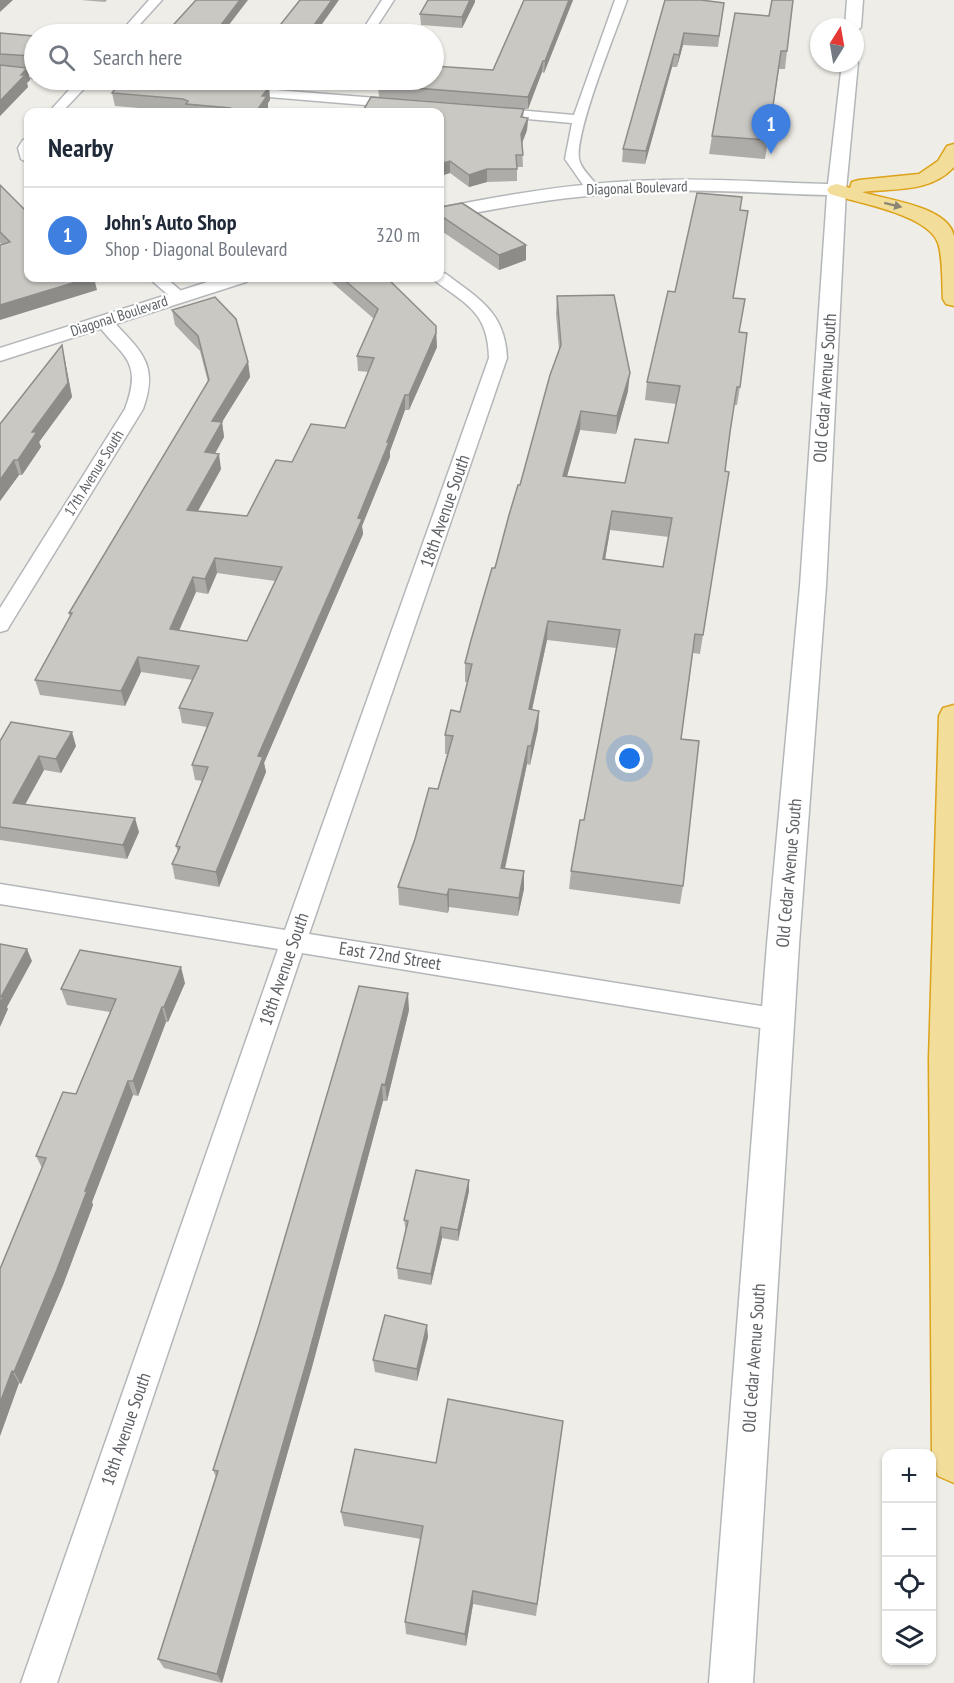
<!DOCTYPE html>
<html lang="en">
<head>
<meta charset="utf-8">
<style>
	:root { --surface:#fff; --page:#f2f2f3; --text:#1f2937; --muted:#747a83; --line:#e0e1e3; --accent:#d65245 }
	body { margin:0; font-family:"PT Sans Narrow",sans-serif; background:var(--page); color:var(--text) }
	.controls { position:absolute; right:18px; bottom:18px; display:grid; overflow:hidden; border-radius:12px; box-shadow:0 2px 4px #0004 }
	.controls button { width:54px; height:54px; display:grid; place-items:center; padding:0; border:0; border-bottom:2px solid var(--line); background:var(--surface); color:var(--text); font:30px sans-serif }
	.compass { position:absolute; left:810px; top:18px; width:54px; height:54px; border-radius:50%; background:var(--surface); box-shadow:0 2px 4px #0004; rotate:11deg }
	.you { position:absolute; left:630px; top:759px; width:21px; height:21px; margin:-15px; border:4px solid #fff; border-radius:50%; background:#1a73e8; box-shadow:0 0 0 9px #1a73e833 }
	.badge { display:grid; place-items:center; width:39px; height:39px; border-radius:50%; background:var(--accent); color:#fff; font-size:20px; font-weight:700 }
	.pin { position:absolute; translate:-50% -50px; filter:drop-shadow(0 2px 3px #0008) }
	.pin::after { content:''; position:absolute; top:32px; width:21px; height:18px; background:inherit; clip-path:polygon(0 0,100% 0,50% 100%) }
	.list { margin:0; padding:0; list-style:none }
	h2 { display:flex; justify-content:space-between; align-items:center; height:78px; margin:0; padding:0 24px; font-size:26px }
	h2 small { font-size:20px; font-weight:400; color:var(--muted) }
	.list li { display:grid; grid-template-columns:39px 1fr auto; gap:18px; align-items:center; box-sizing:border-box; height:96px; padding:0 24px; border-top:2px solid var(--line) }
	.list b { display:block; font-size:22px; white-space:nowrap }
	.list p { margin:0; font-size:20px; white-space:nowrap; color:var(--muted) }
	.list em { font-size:20px; font-style:normal; color:var(--muted) }
	.icon { flex:none; width:33px; height:33px; fill:none; stroke:currentColor; stroke-width:2; stroke-linecap:round; stroke-linejoin:round }
	.map { position:relative; flex:none; width:954px; height:1683px; overflow:hidden }
	.search { position:absolute; background:var(--surface); box-shadow:0 2px 4px #0004; left:24px; top:24px; width:420px; height:66px; display:flex; align-items:center; gap:15px; box-sizing:border-box; padding:0 21px; border-radius:33px; color:var(--muted); font-size:22px }
	.panel { position:absolute; background:var(--surface); box-shadow:0 2px 4px #0004; left:24px; top:108px; width:420px; height:174px; border-radius:12px }
	.map>svg:first-child { display:block }
</style>
</head>
<body>
<div class="map">
<svg width="954" height="1683" viewBox="0 0 954 1683">
	<rect width="100%" height="100%" fill="#efede7"/>
	<g fill="none" stroke-linecap="round" stroke-linejoin="round">
		<defs>
			<path id="minor" d="M149 0H162L131 34H119Z
				M382 0H394L372 34H360Z
				M615 0H627C616 32 575 131 579 159 581 170 594 180 600 189L593 193 588 192 565 159 572 123 493 116 486 112 493 108 574 115Z
				M0 67 34 70V78L0 75Z
				M78 80H92L62 112H49Z
				M97 80 158 81 160 84 153 88 104 84Z
				M239 87 401 100 408 104 401 108 234 94 232 91Z
				M28 139V163L21 159 18 148 23 140Z
				M440 272 446 274C479 299 505 312 507 358L309 934 779 1009 788 1012 792 1020 788 1028 779 1031 302 953 57 1683H21L278 949 0 904V884L285 930 489 358C488 312 467 305 434 280L432 278H440Z
				M149 278H166L188 297 180 302 174 300Z
				M103 316 109 317C139 350 160 362 143 409L10 625 7 630 0 632V608L125 409C144 358 121 357 95 321Z"/>
			<path id="tertiary" d="M847 0H863L861 27 858 30 855 31V27H845Z
				M855 59 858 63 846 190 826 586 799 944 753 1683H709L767 944 800 586 827 195C773 194 717 189 662 191 588 193 513 204 440 220V208C513 193 588 181 663 180 718 178 773 183 828 184L842 63H855Z
				M220 278H249L246 282 0 361V348Z"/>
			<path id="motorway" d="M954 144V167C930 193 895 188 862 192 886 200 948 206 954 236 954 256 954 285 954 306L946 304 943 299C942 284 943 257 938 243 928 214 857 203 830 194L827 190 830 186 837 184 850 188 852 182 859 180 919 174 938 161 947 146Z
				M954 705V1483L938 1476 932 1460 929 1059 939 716 943 708Z"/>
		</defs>
		<use href="#minor" stroke="#b4b6ba" stroke-width="3"/>
		<use href="#tertiary" stroke="#b4b6ba" stroke-width="3"/>
		<use href="#motorway" stroke="#dca21a" stroke-width="3"/>
		<use href="#minor" fill="#fff" fill-rule="evenodd"/>
		<use href="#tertiary" fill="#fff" fill-rule="evenodd"/>
		<use href="#motorway" fill="#f2dd9b" fill-rule="evenodd"/>
	</g>
	<path fill="#aeaca8" fill-rule="evenodd" d="M81 0H107L105 2Z
		M428 0H475V2L462 28 421 25 420 14Z
		M524 0H573L544 73 542 72 528 109 379 97 378 85 493 70Z
		M665 0 724 3 718 47 683 45 677 67H672L645 164 622 162 623 149Z
		M735 13 787 51 785 69H779L765 159 709 154 712 136Z
		M0 33 34 36V69V68L17 67 27 68 30 80 27 83 28 87 0 116Z
		M123 80H285L279 89 269 88 270 100 268 103V109L266 112H187L115 106 112 93Z
		M371 97 524 109 523 118H528L527 130 522 143 523 167H517V181L487 182 469 187 450 173 440 176V112H365L364 109Z
		M0 185 97 290 0 243Z
		M440 210 526 260 499 270 440 230Z
		M740 210 745 228 733 298 740 332V387L737 405H734L730 435 725 471 729 472 700 654 693 653 681 739 683 886 680 904 569 889 571 871 584 820 616 648 547 640 532 710 539 711 538 729 530 765 527 764 505 869 524 871V889L518 916 449 907 448 913 399 905 398 887 438 789 447 754H445V735L460 712 467 682H465V663L520 485 559 350 556 314 557 296 628 391 616 434 580 430 567 476 625 483 668 443 676 404 645 400 647 382 675 292ZM610 530 669 537 663 567 605 559Z
		M327 278H387L437 347 409 410H405L390 451V457L362 526 363 534 264 763 266 772 219 887 175 879 172 864 178 852 176 846 203 781 195 780 192 765 207 727 182 723 179 708 193 680 141 672 125 706 40 695 35 680 70 618 69 613 208 382 200 351 175 325 172 310 248 362 250 377 222 422 224 437 215 454 221 469 198 511 247 516 292 462 345 428 369 372 358 371 357 356 374 319ZM217 573 275 581 247 641 179 631 196 592 208 594Z
		M62 345 72 397 39 442 41 447 22 475H19L0 501V424Z
		M0 741 76 746 61 773 44 770 25 805 139 832 127 859 0 840Z
		M185 983 168 1022H166L138 1096 133 1095 92 1202 93 1205 63 1285 21 1384 19 1383 0 1436V1269L42 1168 36 1156 76 1094 110 1012 67 1005 61 989Z
		M409 1010 387 1101H383L312 1367 222 1683 164 1668 158 1659 216 1477 213 1470Z
		M469 1180V1191L458 1241 442 1238 431 1285 398 1279 397 1268 406 1232 404 1220Z
		M428 1337 417 1381 375 1372 373 1360Z
		M563 1421 536 1616 473 1604 466 1646 406 1634 405 1622 421 1539 344 1526 341 1512 436 1463Z"/>
	<path fill="#8d8c88" d="M0 0H13L0 12Z
		M240 0H248L222 34H214Z
		M332 0H339L315 34H309V32Z
		M470 0H475V2L462 28V17Z
		M569 0H573L544 73 545 61Z
		M684 33 683 45 677 67 679 55Z
		M674 54 672 67 645 164 646 151Z
		M543 61 542 72 528 109V97Z
		M27 68 30 80 27 83 28 87 0 116V101Z
		M278 80H285L279 89Z
		M269 87 270 100 268 103V109L266 112H256L262 96Z
		M528 118 527 130 521 146V134Z
		M450 161V173L440 176V164Z
		M487 169V182L469 187V175Z
		M526 245V260L499 270V255Z
		M89 278H94L97 290 0 320V305Z
		M436 326 437 347 409 410V395Z
		M62 345 72 397 39 442 41 447 22 475 18 460 32 432Z
		M248 362 250 377 222 422 224 437 207 467 205 452 212 421Z
		M630 373 628 391 616 434 617 416Z
		M405 395V410L390 451V457L362 526 363 534 264 763 266 772 219 887 216 872 258 756 358 518Z
		M581 411 580 430 562 494 563 476Z
		M219 454 221 469 190 525 187 510Z
		M14 460 19 475 0 501V480Z
		M612 511 610 530 602 577 603 559Z
		M215 558 217 573 208 594 205 579Z
		M193 577 196 592 173 644 170 629Z
		M548 621 547 640 528 728 529 709Z
		M138 657 141 672 125 706 121 691Z
		M539 711 538 729 530 765 531 746Z
		M72 732 76 746 61 773 56 759Z
		M528 746 527 764 501 886V868Z
		M39 756 44 770 18 817 13 803Z
		M135 818 139 832 127 859 123 845Z
		M524 871V889L518 916 519 898Z
		M449 889V907L448 913 447 895Z
		M27 949 32 961 7 1007 8 1009 0 1027V1004L1 997Z
		M181 967 185 983 168 1022 164 1007Z
		M408 993 409 1010 387 1101 385 1085Z
		M162 1007 166 1022 138 1096 133 1081Z
		M128 1081 133 1095 92 1202 93 1205 63 1285 21 1384 14 1372Z
		M382 1084 383 1101 312 1367 222 1683 217 1674Z
		M469 1180V1191L458 1241V1230Z
		M441 1227 442 1238 431 1285V1274Z
		M427 1325 428 1337 417 1381V1369Z
		M12 1371 19 1383 0 1436V1403Z
		M473 1591V1604L466 1646 465 1634Z"/>
	<path fill="#cac8c3" stroke="#8d8c88" stroke-width="1.5" fill-rule="evenodd" d="M196 0H240L214 34H165Z
		M300 0H332L309 32H312L310 34H273Z
		M428 0H470L462 17 420 14Z
		M524 0H569L545 61H543L528 97 378 85 382 80H434V66L493 70Z
		M665 0H701L724 3 719 36 684 33 679 55 674 54 646 151 623 149Z
		M772 0H793L787 51H781L768 140 712 136 735 13 769 16Z
		M0 33 34 36V61L32 56 0 54Z
		M0 65 27 68 21 75H25L0 101Z
		M123 80H173L269 87 262 96H267L256 112H227L230 108 186 104 188 101 183 99 112 93Z
		M371 97 524 109 521 117 528 118 521 134 523 155H516L517 169H487L469 175 450 161 440 164V112H366L364 109Z
		M0 185 28 213V278H89L0 305V245L10 242 0 232Z
		M697 193 742 197 740 210 748 211 733 298 745 299 739 332 747 333 740 387H737L730 432 725 471 729 472 703 635 695 634 681 739 699 741 683 886 571 871 580 820H584L620 630 548 621 529 709 539 711 531 746H528L501 868 524 871 519 898 449 889 447 895 398 887 415 839 429 788 438 789 453 736 445 735 451 710 460 712 472 664 465 663 471 640 492 568H495L509 515 518 485H520L550 375 561 345 557 296 614 295 630 373 617 416 581 411 563 476 625 483 635 439 668 443 680 386 647 382 668 291 675 292ZM612 511 672 518 663 567 603 559Z
		M462 203 526 245 499 255 440 215V210L441 207Z
		M342 278H387L436 326V333L409 395H405L387 442H389L358 518 362 519 258 756 263 757 216 872 172 864 180 847 176 846 208 767 192 765 213 713 179 708 199 666 138 657 121 691 35 680 72 613H69L209 380 198 336 172 310 215 297 236 319 248 362 212 421 222 422 205 452 219 454 187 510 247 516 276 460 292 462 311 424 345 428 374 358 357 356 378 309ZM215 558 282 567 247 641 170 629 193 577 205 579Z
		M62 345 68 383 32 432H37L18 460H14L0 480V424Z
		M11 722 72 732 56 759 39 756 13 803 135 818 123 845 0 827V741Z
		M0 944 27 949 1 997H3L0 1004Z
		M80 950 181 967 164 1007H162L133 1081H128L85 1191H87L56 1272 14 1372 12 1371 0 1403V1269L46 1158 36 1156 63 1092 76 1094 116 999 61 989Z
		M359 986 408 993 385 1085 382 1084 309 1353 217 1674 158 1659 218 1471 213 1470 259 1325Z
		M416 1170 469 1180 458 1230 441 1227 431 1274 397 1268 408 1221 404 1220Z
		M385 1315 427 1325 417 1369 373 1360Z
		M448 1399 563 1421 537 1604 473 1591 465 1634 405 1622 423 1526 341 1512 355 1449 436 1463Z"/>
	<defs><path id="oneway-solid" d="M-6-.8H1V-3.2L6.5 0L1 3.2V.8H-6Z" transform="scale(1.5)"/></defs>
	<use fill="#8a8675" href="#oneway-solid" transform="translate(893 205) rotate(14)"/>
	<g text-anchor="middle" stroke-width="4.5" stroke-linejoin="round" paint-order="stroke">
		<g font-size="15" fill="#5e6165" stroke="#fff">
			<text transform="translate(637 188) rotate(-2)" y="5">Diagonal Boulevard</text>
			<text transform="translate(119 316) rotate(-18)" y="5">Diagonal Boulevard</text>
			<text transform="translate(94 473) rotate(-58)" y="5">17th Avenue South</text>
		</g>
		<g font-size="18" fill="#5e6165" stroke="#fff">
			<text transform="translate(825 388) rotate(-86)" y="6">Old Cedar Avenue South</text>
			<text transform="translate(445 511) rotate(-71)" y="6">18th Avenue South</text>
			<text transform="translate(789 873) rotate(-85)" y="6">Old Cedar Avenue South</text>
			<text transform="translate(390 956) rotate(9)" y="6">East 72nd Street</text>
			<text transform="translate(284 969) rotate(-71)" y="6">18th Avenue South</text>
			<text transform="translate(754 1358) rotate(-86)" y="6">Old Cedar Avenue South</text>
			<text transform="translate(126 1429) rotate(-71)" y="6">18th Avenue South</text>
		</g>
	</g>
</svg>
<div class="controls">
<button>+</button>
<button>−</button>
<button><svg class="icon" aria-label="locate" viewBox="0 0 24 24"><circle cx="12" cy="12" r="6"/><path d="M12 2v4M12 18v4M2 12h4M18 12h4"/></svg></button>
<button><svg class="icon" aria-label="layers" viewBox="0 0 24 24"><path d="M12 4l9 5-9 5-9-5zM3 14l9 5 9-5"/></svg></button>
</div>
<svg class="compass" viewBox="-18 -18 36 36"><path d="M0-13l5 13h-10z" fill="#e53935"/><path d="M0 13l5-13h-10z" fill="#747a83"/></svg>
<div class="you"></div>
<div class="pin badge" style="left:771px;top:154px;background:#3f7fe0">1</div>
<div class="search"><svg class="icon" aria-label="search" viewBox="0 0 24 24"><circle cx="10" cy="10" r="6"/><path d="M15 15l6 6"/></svg>Search here</div>
<section class="panel">
<h2>Nearby<small></small></h2>
<ul class="list">
<li><span class="badge" style="background:#3f7fe0">1</span><div><b>John's Auto Shop</b><p>Shop · Diagonal Boulevard</p></div><em>320 m</em></li>
</ul>
</section>
</div>
</body>
</html>
